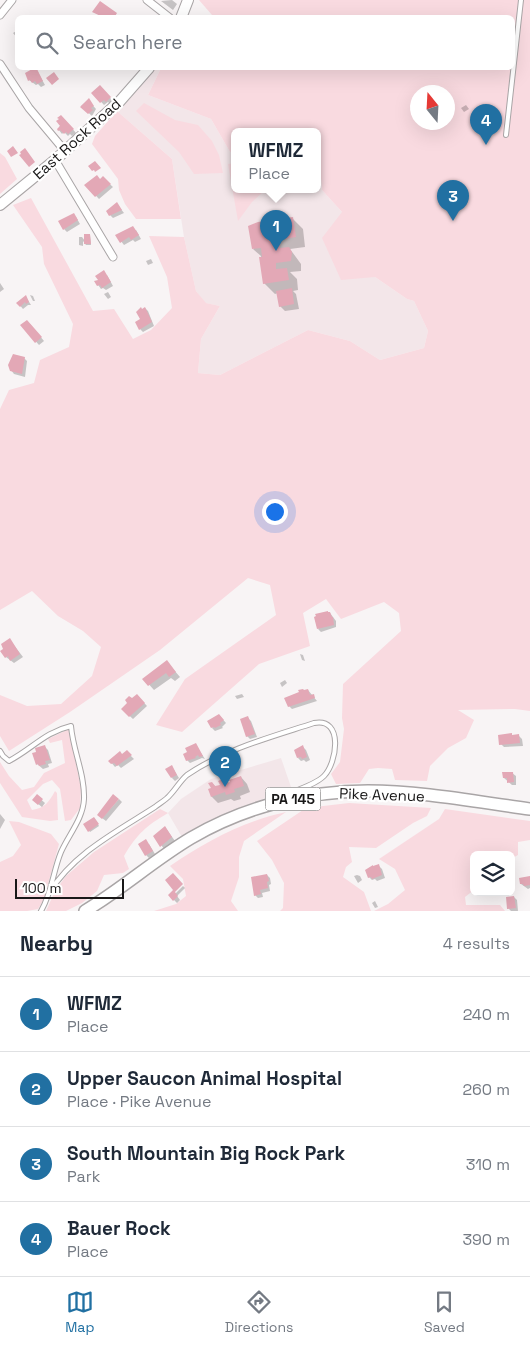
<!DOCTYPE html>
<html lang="en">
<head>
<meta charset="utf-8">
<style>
	:root { --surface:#fff; --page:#f6f6f7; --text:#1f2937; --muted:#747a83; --line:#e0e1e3; --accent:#2170a2 }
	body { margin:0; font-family:"Space Grotesk",sans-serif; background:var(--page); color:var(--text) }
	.controls { position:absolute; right:15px; bottom:15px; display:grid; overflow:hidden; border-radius:8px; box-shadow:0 5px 20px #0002 }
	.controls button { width:45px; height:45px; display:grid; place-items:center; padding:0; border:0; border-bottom:1px solid var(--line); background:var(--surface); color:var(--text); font:25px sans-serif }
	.compass { position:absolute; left:410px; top:85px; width:45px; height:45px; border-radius:50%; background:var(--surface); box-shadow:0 5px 20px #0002; rotate:342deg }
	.scale { position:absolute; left:15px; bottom:12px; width:109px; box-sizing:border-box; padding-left:5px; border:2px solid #191818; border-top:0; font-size:14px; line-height:18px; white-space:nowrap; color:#191818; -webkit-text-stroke:4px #fff; paint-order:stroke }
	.you { position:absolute; left:274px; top:511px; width:18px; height:18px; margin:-12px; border:4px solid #fff; border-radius:50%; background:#1a73e8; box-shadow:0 0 0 8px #1a73e833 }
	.badge { display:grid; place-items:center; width:32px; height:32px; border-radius:50%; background:var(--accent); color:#fff; font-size:16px; font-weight:700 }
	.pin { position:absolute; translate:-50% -41px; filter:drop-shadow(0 1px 2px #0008) }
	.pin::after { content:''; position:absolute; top:26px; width:18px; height:15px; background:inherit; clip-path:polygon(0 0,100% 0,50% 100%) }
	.popup { position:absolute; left:231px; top:128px; width:90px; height:65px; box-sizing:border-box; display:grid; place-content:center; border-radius:8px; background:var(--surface); filter:drop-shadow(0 1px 4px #0005); font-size:16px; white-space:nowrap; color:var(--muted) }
	.popup b { font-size:19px; color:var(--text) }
	.popup::after { content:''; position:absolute; left:50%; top:100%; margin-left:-10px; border:10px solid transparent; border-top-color:var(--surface) }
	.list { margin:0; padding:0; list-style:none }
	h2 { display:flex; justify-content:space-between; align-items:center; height:65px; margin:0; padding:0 20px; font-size:21px }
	h2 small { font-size:16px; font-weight:400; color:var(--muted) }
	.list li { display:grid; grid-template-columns:32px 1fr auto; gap:15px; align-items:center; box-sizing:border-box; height:75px; padding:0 20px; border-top:1px solid var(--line) }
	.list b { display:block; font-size:19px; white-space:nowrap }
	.list p { margin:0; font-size:16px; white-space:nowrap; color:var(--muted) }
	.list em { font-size:16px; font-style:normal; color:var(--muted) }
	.icon { flex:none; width:28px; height:28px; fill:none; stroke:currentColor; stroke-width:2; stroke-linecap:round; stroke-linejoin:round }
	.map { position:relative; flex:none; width:530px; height:911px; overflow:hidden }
	.search { position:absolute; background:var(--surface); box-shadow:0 5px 20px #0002; left:15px; right:15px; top:15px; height:55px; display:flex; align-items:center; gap:12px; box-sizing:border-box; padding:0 18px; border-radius:8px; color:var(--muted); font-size:19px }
	.sheet { height:365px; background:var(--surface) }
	nav { display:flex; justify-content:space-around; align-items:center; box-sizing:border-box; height:70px; border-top:1px solid var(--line); background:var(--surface); font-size:14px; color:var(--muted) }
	nav a { display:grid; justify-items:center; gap:2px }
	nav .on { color:var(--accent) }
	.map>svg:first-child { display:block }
</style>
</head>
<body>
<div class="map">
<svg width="530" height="911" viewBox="0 0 530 911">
	<rect width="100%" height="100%" fill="#f8f4f5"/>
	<path fill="#f3e6e9" d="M156 68H161L148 95 211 119 230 152 235 151V190H317V154L319 153 322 190 342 212 375 277 407 299 414 301 428 331 424 348 380 360 350 341 308 330 220 375 198 373 201 339 220 306 205 303 196 291 184 237 172 159 117 111 153 69Z
		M281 758 291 787 213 820 182 837 168 813 181 799 211 779Z"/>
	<path fill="#f9dae0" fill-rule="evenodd" d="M199 0H530V711L515 709 458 710 474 720 466 738 448 748 430 766 427 781 395 780 392 769 378 768 369 769 360 783 336 784 331 774 340 762 344 729 342 718 343 684 401 631 399 613 384 602 341 619 326 599 303 613 310 646 259 664 182 732 156 725 185 679 276 615 270 585 248 578 160 650 70 712 9 751 0 736V695L27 706 61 704 92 676 101 647 83 631 58 616 32 591 0 610V409L9 390 34 383 40 360 69 347 73 324 44 264 42 247 13 205 31 198 93 311 114 309 133 339 151 330 172 308 167 277 149 236 184 237 196 291 206 303 220 306 201 339 198 373 220 375 308 330 350 341 380 360 424 348 428 331 414 301 407 299 375 277 341 280 322 238 342 212 322 190 319 154H317V132H235V151L230 152 211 119 148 95 161 68H512V18L210 17 212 15ZM418 92H448V122H418Z
		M144 103 175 120 198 125 212 141 219 155 223 173 194 174 179 152 136 111Z
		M117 111 172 159 181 219H136L125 204 119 190 118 179 92 144 95 136Z
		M0 153 5 157 17 179 0 194Z
		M235 163V190H265L252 202 238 221 228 164Z
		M69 729 81 788 80 808 71 820 65 821 60 789 52 780 43 784 27 800 32 810C45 808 49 802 55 791L57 793 58 820 50 821 22 817 0 783V762L9 776 22 790 34 787 44 773 65 763 62 740 50 743 48 739Z
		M349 803 431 808 427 816 413 823 376 848 349 847 352 862 346 867 343 877 364 892 371 911H280L283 908 284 883 272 860 257 841 306 808Z
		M160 809 168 813C146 826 137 834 124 856L129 869 123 873 104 875 97 891 82 903 66 911H46L55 891 66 876 94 852Z
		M445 809 530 821V840L518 842V855L511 859V855H474V890L465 897 466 905H500L505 911H374L388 904 405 890 395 869 379 859 439 819Z
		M286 812 244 841 239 857V877L231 901 238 911H154L176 904 186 896 183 879 170 866C205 842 244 821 286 812Z
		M9 821 19 822 51 834 59 844 44 899 38 909 27 911H0V862L13 856 21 845Z"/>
	<path fill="#0003" d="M172 0 177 4 173 10 161 1Z
		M18 30V39L13 33Z
		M37 71 45 85 41 87 38 84 36 85 29 80Z
		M100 87 113 101 110 104 108 102 104 105 93 93Z
		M88 100 96 109 92 116 81 106Z
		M466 105 469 109 464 112 461 108Z
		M484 111 486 115 479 118 477 114Z
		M64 119 76 133 72 136 70 134 68 136 64 132 62 134 58 129Z
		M103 178 113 187 99 199 86 185Z
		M117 204 124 213 113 218 110 215Z
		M76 217 80 224 67 232 64 229Z
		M293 219 303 229 305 247 290 249 301 264V271L290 272 297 279 298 290 293 291 296 294 299 309 285 311 280 306 278 293 275 294 264 283 261 256 253 249Z
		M136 230 141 239 135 242 133 240 124 245 117 236Z
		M90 235 91 245H86L83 241V246L79 245V237H82L85 241Z
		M151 259 153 263 148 265 146 261Z
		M107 275 113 286 106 290 103 288 101 289 96 282Z
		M0 283 4 289 0 292Z
		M108 292 111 297 108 299 104 294Z
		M30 295 33 296 35 301H33Z
		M26 297 31 305H28L23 309 18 303Z
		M145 308 148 311 154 326 143 332 140 329Z
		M30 324 44 341 39 345 22 326Z
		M24 358 27 361 25 377 14 374 11 370Z
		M330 613 336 621V627L321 632 318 629Z
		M10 640 23 657 14 663 6 657Z
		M300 654 303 655 305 661 302 660Z
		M167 662 180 677 175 681 171 678 154 690 144 679Z
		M285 680 287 683 282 687 280 683Z
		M308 690 317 701 292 709 289 706Z
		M242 694 244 697 237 699 235 696Z
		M137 695 147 706 133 719 122 709Z
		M219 715 226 723 222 727 223 728 215 731 212 728Z
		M248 718 251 721 257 737 250 739 247 736Z
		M513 736H519L522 739 523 746 504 747 501 744Z
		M195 744 205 759 202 758 190 763 187 760Z
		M45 747 48 750 52 763 48 764 49 767 43 769 37 764Z
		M303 747 306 750 310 760 306 762 304 760 301 761 298 758Z
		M127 752 134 759 121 768 118 765 115 767 110 761Z
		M174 770 179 778 175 781 172 778Z
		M512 773 516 776V785H512L504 778Z
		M241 777 247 784 250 792 240 796 241 799 234 801 231 799 218 803 212 797V783L216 787 221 785 225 780 229 783Z
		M37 796 45 803 42 807 33 800Z
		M119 799 122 802 106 821 102 818Z
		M0 814 5 820 0 829Z
		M94 818 99 826 90 832 85 825Z
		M165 827 175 841 164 849 155 836Z
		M149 844 155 854 149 858 146 855Z
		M379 866 382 869 385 878 377 881 375 879 372 880 369 877Z
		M173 875 182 884 174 892 175 894 183 886 185 888 177 896 180 900 177 903 169 895 175 890 167 880Z
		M267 875 270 878 271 884 269 885 270 891 262 893 263 897 258 898 255 895Z
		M357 875 360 876 362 880 358 883 354 876Z
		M530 878V888L528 889 521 884Z
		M514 897 517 900 518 911H511L509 909Z
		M375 901 378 907 375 908 372 903Z"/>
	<path fill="#e3a8b6" d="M100 1 117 13 114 18H105L92 12Z
		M34 68 35 70 37 69 43 81 37 84 35 81 32 83 30 80 28 81 25 73Z
		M54 72 59 79 52 85 46 78Z
		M100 85 111 97 106 102 104 100 100 103 91 93Z
		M89 98 94 106 91 108 93 110 88 114 80 107Z
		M61 115 74 129 68 134 66 132 64 134 60 130 58 131 57 129 60 126 56 121 59 119 57 118Z
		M13 146 18 153 11 157 7 151Z
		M25 148 35 162 29 167 19 155 21 154 20 152Z
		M95 161 101 168 95 172 94 170 92 171 88 166Z
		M97 175 100 179 103 176 111 184 95 197 84 185Z
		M117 202 122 210 109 216 106 211Z
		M74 213 78 220 63 230 58 221Z
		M293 217 296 237 279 240 280 248 289 247 292 252 291 261 276 263V269L287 268 289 280 263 284 259 257H262L261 248 252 249 248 226 258 222Z
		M133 226 139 235 131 240 129 237 120 243 115 235Z
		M84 234H90L91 244H84Z
		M104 270 111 282 102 288 100 285 97 286 94 281 98 280 95 276Z
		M292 288 294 304 279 307 276 291Z
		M26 295 29 302 26 304 25 302 20 307 16 303Z
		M141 307 142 309 145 307 152 322 139 330 135 322 140 319 136 312Z
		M27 320 42 337 35 343 20 325Z
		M13 354 25 357 22 374 10 371 8 365Z
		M328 611V612H330L332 617H333L334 625 317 629 314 617 316 616 315 614Z
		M10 638 20 654 10 661 8 656 5 658 0 651 3 649 1 644Z
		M167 660 176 672 169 677 166 673 148 686 142 679Z
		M303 689 304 690 308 689 310 695 314 694 315 698 288 707 284 698 299 692 298 690Z
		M137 694 145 703 129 717 121 709 127 703 125 700 129 696 132 698Z
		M219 714 224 720 220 723 221 725 215 728 214 727 211 728 207 721Z
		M248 716 255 734 246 737 240 719Z
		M512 733V735L519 734 520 743 499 745 498 735Z
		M196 743 203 756 199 757 198 755 195 757 196 758 186 761 183 754 187 752 185 748Z
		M45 745 50 760 45 761 46 764 39 766 38 764 36 765 32 753 36 752 35 748Z
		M303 745 307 757 302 759 301 757 297 758 294 750Z
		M127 750 132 755 117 766 114 763 111 764 108 761 120 751 122 754Z
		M172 765 177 775 171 778 165 769Z
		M502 772H513L514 782 507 783V778H503Z
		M241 776 244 786 234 789 235 792 226 795 225 792 211 797 208 789 211 788 208 783 212 782 215 786 220 785 218 781 225 778 227 783 230 782 229 780Z
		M37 794 43 799 38 805 32 800Z
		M113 794 119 799 102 819 97 815Z
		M94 817 99 824 88 832 83 824Z
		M165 826 172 837 160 847 153 836Z
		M146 839 153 851 145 856 138 844Z
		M379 864 382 875 372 879 371 877 368 878 365 870 373 865V866Z
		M173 873 183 884 175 892 178 896 173 901 168 895 173 890 165 880Z
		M267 874 269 881 267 882 268 888 260 890 261 894 254 896 251 877Z
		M530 876V885L524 886 523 884H520L519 878Z
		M514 896 516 908 507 909 506 897Z"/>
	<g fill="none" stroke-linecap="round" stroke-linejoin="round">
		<defs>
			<path id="lane" d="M506 135 521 0
				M0 751 3 756 9 761C32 749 45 732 71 726 73 751 85 774 84 799 83 819 69 834 61 852 53 871 52 893 41 911
				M49 893C74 853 116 832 155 807 160 803 166 800 170 795 176 789 180 781 187 775 225 749 271 737 314 723 344 717 337 763 324 776 314 786 290 792 277 798"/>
			<path id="street" d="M147 0 170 18
				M0 15 12 0
				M0 64 29 108 65 151
				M55 160 113 257"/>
			<path id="secondary" d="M181 18 188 0
				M0 205 55 160 120 101 149 68"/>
			<path id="primary" d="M85 911C122 889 154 860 191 838 244 807 306 791 368 791 420 791 478 802 530 809"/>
		</defs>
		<use href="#lane" stroke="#a9a5a6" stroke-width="6"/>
		<use href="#street" stroke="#a9a5a6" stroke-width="9"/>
		<use href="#secondary" stroke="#a9a5a6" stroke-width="12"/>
		<use href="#primary" stroke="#a9a5a6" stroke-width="14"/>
		<use href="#lane" stroke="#fff" stroke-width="4"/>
		<use href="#street" stroke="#fff" stroke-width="7"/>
		<use href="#secondary" stroke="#fff" stroke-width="10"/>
		<use href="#primary" stroke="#fff" stroke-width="11"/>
	</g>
	<g text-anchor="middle" stroke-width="4.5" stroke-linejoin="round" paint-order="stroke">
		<rect fill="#fff" stroke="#5e5d5d" stroke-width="1" x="265.5" y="787.5" width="55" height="23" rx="4"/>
		<g font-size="14" font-weight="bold" fill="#191818">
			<text x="293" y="804">PA 145</text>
		</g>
		<g font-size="15" fill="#191818" stroke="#fff">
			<text transform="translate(77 139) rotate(-42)" y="5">East Rock Road</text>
			<text transform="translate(382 795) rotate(2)" y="5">Pike Avenue</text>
		</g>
	</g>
</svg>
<div class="controls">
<button><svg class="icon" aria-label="layers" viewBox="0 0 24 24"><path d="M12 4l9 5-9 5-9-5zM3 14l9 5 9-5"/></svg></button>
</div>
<svg class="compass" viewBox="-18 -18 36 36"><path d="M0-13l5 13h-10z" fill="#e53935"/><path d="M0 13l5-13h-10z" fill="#747a83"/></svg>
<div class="scale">100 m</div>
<div class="you"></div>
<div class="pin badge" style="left:276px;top:251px">1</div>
<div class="popup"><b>WFMZ</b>Place</div>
<div class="pin badge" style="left:225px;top:787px">2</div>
<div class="pin badge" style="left:453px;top:221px">3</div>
<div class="pin badge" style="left:486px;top:145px">4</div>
<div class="search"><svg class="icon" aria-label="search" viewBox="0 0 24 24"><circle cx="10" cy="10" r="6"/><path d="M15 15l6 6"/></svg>Search here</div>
</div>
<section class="sheet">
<h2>Nearby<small>4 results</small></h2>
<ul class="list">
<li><span class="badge">1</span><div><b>WFMZ</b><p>Place</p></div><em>240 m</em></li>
<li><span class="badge">2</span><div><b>Upper Saucon Animal Hospital</b><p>Place · Pike Avenue</p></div><em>260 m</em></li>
<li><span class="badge">3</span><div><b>South Mountain Big Rock Park</b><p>Park</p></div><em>310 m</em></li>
<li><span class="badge">4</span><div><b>Bauer Rock</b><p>Place</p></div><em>390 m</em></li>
</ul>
</section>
<nav>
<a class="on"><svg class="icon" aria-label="map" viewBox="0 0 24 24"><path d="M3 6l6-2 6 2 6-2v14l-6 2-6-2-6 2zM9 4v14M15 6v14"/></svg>Map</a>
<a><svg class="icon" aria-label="directions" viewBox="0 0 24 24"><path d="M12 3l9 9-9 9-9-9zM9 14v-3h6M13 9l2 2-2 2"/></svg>Directions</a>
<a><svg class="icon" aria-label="saved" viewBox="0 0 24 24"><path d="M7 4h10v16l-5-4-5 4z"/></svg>Saved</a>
</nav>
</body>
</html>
